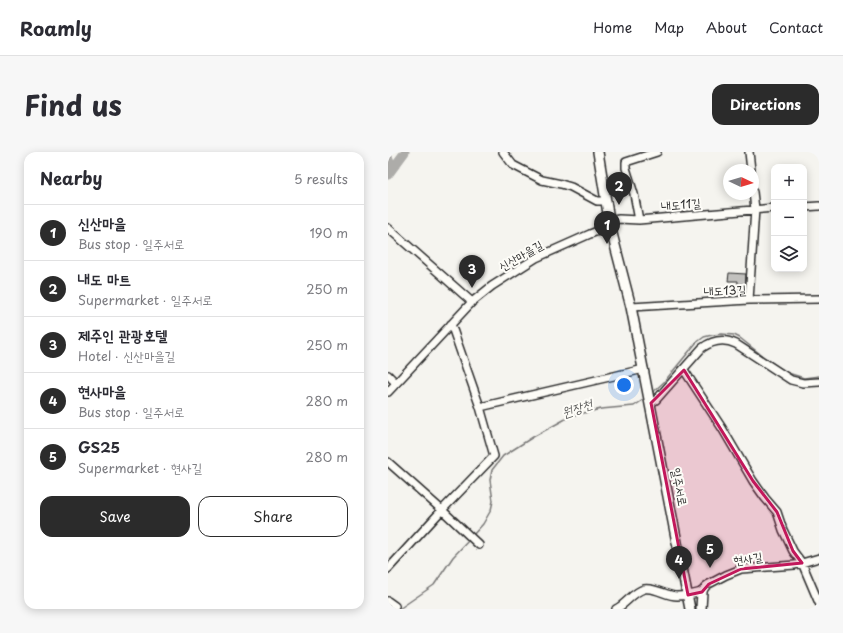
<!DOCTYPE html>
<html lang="en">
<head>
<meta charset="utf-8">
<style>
	:root { --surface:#fff; --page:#f7f7f7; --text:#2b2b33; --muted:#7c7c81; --line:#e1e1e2; --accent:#2b2b2b }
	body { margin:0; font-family:"Playpen Sans","Poor Story",sans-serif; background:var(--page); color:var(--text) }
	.controls { position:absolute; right:12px; top:12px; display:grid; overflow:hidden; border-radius:8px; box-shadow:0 2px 10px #0003 }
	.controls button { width:36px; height:36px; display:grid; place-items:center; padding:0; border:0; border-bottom:1px solid var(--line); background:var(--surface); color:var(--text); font:20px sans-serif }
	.compass { position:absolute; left:335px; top:12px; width:36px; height:36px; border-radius:50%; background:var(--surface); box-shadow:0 2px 10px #0003; rotate:94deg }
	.you { position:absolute; left:236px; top:233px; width:14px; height:14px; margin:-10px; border:3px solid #fff; border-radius:50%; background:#1a73e8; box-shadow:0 0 0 6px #1a73e833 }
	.badge { display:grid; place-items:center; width:26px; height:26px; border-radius:50%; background:var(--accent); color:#fff; font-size:13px; font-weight:700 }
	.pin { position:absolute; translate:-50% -33px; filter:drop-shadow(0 1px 2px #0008) }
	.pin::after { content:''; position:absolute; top:21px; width:14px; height:12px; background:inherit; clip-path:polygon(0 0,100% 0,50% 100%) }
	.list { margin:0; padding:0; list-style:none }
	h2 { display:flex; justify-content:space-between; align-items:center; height:52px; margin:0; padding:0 16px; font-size:17px }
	h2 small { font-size:13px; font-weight:400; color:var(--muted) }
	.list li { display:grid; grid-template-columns:26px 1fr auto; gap:12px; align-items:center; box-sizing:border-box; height:56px; padding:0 16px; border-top:1px solid var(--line) }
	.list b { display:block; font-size:15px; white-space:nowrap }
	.list p { margin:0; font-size:13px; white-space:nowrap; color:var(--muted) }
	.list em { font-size:13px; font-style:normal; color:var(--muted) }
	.actions { display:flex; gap:8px; padding:12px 16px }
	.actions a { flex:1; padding:9px 0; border:1px solid var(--accent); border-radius:12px; text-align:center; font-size:14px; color:var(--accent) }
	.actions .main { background:var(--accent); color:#fff }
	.icon { flex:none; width:22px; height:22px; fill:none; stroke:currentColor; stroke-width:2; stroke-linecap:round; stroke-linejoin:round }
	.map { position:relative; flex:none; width:431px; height:457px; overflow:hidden; border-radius:12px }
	header { display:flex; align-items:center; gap:24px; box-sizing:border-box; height:56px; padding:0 20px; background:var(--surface); border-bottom:1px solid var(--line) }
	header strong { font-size:19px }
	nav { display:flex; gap:22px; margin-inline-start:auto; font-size:14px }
	.intro { display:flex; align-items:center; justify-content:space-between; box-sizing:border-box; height:96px; padding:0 24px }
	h1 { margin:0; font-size:28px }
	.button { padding:10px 18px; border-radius:12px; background:var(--accent); color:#fff; font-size:14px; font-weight:700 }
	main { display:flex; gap:24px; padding:0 24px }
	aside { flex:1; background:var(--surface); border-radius:12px; box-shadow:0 2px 10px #0003 }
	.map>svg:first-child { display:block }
</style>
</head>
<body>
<header>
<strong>Roamly</strong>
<nav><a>Home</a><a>Map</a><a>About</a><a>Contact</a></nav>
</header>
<div class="intro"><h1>Find us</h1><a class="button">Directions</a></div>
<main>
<aside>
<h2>Nearby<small>5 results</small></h2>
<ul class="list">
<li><span class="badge">1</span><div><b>신산마을</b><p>Bus stop · 일주서로</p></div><em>190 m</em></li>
<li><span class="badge">2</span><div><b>내도 마트</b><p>Supermarket · 일주서로</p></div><em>250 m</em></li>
<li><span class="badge">3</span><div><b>제주인 관광호텔</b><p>Hotel · 신산마을길</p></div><em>250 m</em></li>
<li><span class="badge">4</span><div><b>현사마을</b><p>Bus stop · 일주서로</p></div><em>280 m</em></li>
<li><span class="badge">5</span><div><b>GS25</b><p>Supermarket · 현사길</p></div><em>280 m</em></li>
</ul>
<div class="actions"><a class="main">Save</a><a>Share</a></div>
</aside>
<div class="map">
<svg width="431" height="457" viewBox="0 0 431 457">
	<rect width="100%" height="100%" fill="#f5f4ef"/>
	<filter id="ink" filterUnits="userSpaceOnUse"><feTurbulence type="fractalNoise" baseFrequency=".025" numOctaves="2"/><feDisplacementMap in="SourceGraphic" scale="8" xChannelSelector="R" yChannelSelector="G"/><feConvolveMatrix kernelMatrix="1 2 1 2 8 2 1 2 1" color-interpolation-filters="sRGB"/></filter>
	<g filter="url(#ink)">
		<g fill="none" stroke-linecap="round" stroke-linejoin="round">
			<path stroke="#797877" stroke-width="1.5" d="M264 241 276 230 308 191 316 185 324 183 334 182 346 183 352 186 376 205 400 221 416 226 431 224
				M85 383 95 372 103 358 105 349 102 328 104 318 115 304 145 285 183 264 213 257 246 254 258 246
				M11 457 46 433 65 405 81 388"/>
			<path stroke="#adaca9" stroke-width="9" d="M0 5 1 8 0 17
				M0 23 17 0"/>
		</g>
		<path fill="#c2c1be" stroke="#2b2b2b" d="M341 121 358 122 357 139H349L350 129H340Z"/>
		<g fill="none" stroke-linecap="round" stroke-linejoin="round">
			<defs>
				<path id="minor" d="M115 0 125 13 154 28 173 32 183 35 209 49H218
					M361 0 363 18
					M416 55 431 54
					M251 68 246 42 238 16V10L269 0
					M221 69 231 67 251 68 386 56
					M0 76 84 150
					M361 148 367 57 365 40
					M243 155 361 148 431 147
					M296 218 334 276 365 329 377 346 389 360 395 378 405 399 414 411 431 451
					M0 223 8 231
					M0 240 84 150 104 134 148 106 202 82 222 74
					M263 251 268 248 314 196C325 188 336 186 348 192L403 228 415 231 431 230
					M92 255 256 217
					M0 310 54 358 91 393
					M0 417 54 358 106 304 92 255 63 172
					M0 449 7 454
					M228 457C238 452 245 440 256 437 267 435 278 444 289 444 297 444 306 442 314 440L318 434 321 432 338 423 353 417 407 413 431 406"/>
				<path id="major" d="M210 0 222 74 243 155 302 457
					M313 457 314 440"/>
			</defs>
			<use href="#minor" stroke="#2b2b2b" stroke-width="10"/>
			<use href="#major" stroke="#2b2b2b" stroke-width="12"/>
			<use href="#minor" stroke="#fdfcf7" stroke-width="7"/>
			<use href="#major" stroke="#fdfcf7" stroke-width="9"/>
		</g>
	</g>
	<path fill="#c2185b" fill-opacity="0.2" stroke="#c2185b" stroke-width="3" stroke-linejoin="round" d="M296 218 365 329 389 360 405 399 414 411 353 417 321 432 314 440 300 443 263 251Z"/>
	<g text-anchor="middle" stroke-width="4" stroke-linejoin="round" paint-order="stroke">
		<g font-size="12" fill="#2b2b2b" stroke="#fdfcf7">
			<text transform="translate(293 53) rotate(-5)" y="4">내도11길</text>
			<text transform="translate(133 104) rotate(-30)" y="4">신산마을길</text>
			<text transform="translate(337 139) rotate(-3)" y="4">내도13길</text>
			<text transform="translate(291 335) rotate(79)" y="4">일주서로</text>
			<text transform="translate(360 407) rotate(-9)" y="4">현사길</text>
		</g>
		<g font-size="13" font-style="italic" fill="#585857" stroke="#fdfcf7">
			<text transform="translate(189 256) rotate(-19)" y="5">원장천</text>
		</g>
	</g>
</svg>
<div class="controls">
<button>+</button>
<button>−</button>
<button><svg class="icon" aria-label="layers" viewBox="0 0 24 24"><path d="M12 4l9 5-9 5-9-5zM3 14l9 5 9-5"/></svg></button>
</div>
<svg class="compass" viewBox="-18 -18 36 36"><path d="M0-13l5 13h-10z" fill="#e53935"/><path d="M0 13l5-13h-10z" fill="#7c7c81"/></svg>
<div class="you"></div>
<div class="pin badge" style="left:219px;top:92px">1</div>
<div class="pin badge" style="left:231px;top:53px">2</div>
<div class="pin badge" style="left:84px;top:136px">3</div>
<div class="pin badge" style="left:291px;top:427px">4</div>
<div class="pin badge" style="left:322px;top:416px">5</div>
</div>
</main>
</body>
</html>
